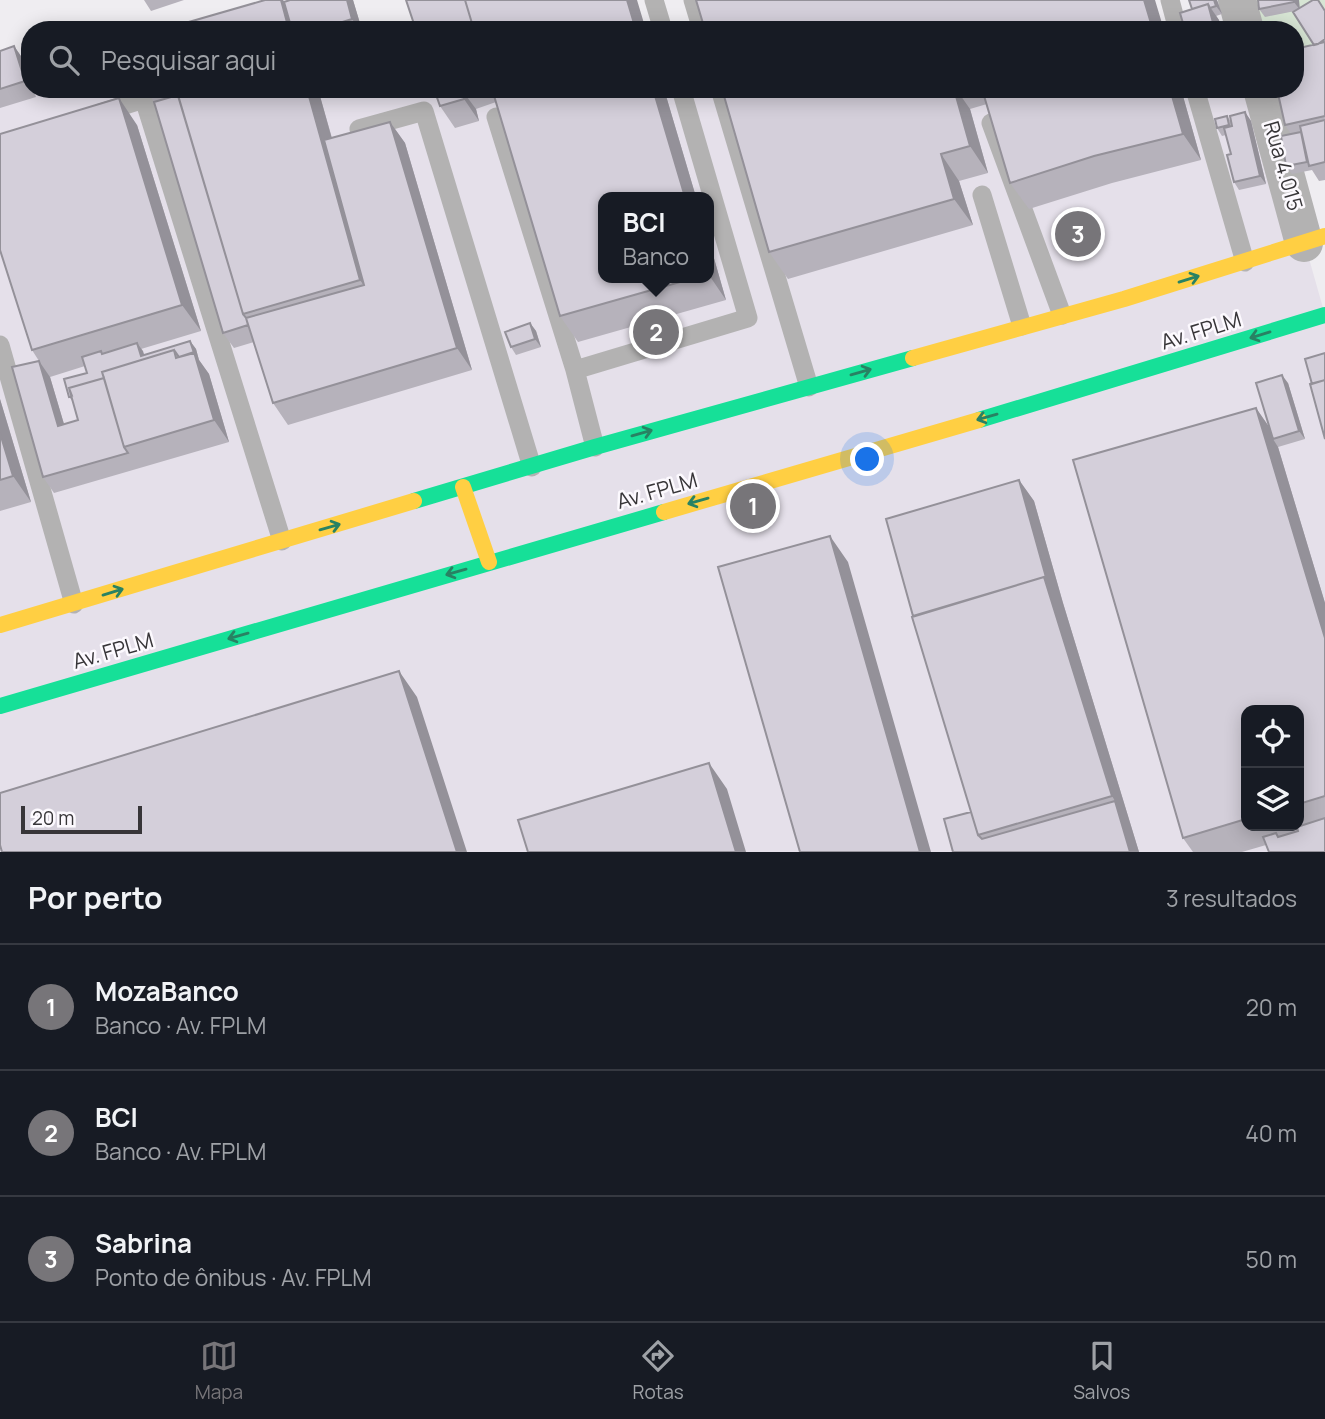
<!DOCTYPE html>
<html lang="pt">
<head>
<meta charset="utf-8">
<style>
	:root { --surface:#171b24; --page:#20242c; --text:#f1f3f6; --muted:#9ea1a6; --line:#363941; --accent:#777579 }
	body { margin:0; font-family:Manrope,sans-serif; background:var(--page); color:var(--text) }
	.controls { position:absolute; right:21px; bottom:21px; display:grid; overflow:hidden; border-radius:14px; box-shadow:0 4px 18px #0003 }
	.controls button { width:63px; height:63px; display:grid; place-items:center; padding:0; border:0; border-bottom:2px solid var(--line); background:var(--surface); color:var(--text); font:35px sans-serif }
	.scale { position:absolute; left:21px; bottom:18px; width:121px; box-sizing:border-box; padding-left:7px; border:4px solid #373538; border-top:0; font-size:19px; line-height:24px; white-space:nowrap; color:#373538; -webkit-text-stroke:5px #fcf9fe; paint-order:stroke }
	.you { position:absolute; left:868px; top:460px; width:24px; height:24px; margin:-18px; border:5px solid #fff; border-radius:50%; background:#1a73e8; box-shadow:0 0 0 10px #1a73e833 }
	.badge { display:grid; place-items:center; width:46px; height:46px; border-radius:50%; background:var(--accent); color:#fff; font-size:23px; font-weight:700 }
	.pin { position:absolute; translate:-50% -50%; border:4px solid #fff; box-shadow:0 2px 7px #0006 }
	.popup { position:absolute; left:598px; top:192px; width:116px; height:91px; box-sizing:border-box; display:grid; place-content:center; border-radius:14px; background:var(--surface); filter:drop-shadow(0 2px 5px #0005); font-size:23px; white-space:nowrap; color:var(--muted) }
	.popup b { font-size:26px; color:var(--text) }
	.popup::after { content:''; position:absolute; left:50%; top:100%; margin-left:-14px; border:14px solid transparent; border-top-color:var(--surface) }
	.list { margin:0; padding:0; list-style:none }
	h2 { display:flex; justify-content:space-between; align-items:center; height:91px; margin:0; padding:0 28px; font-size:30px }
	h2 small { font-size:23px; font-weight:400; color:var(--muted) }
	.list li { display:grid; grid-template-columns:46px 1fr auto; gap:21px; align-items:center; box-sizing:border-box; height:126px; padding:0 28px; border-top:2px solid var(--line) }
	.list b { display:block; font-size:26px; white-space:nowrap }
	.list p { margin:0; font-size:23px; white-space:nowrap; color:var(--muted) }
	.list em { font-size:23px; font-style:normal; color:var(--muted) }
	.icon { flex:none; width:38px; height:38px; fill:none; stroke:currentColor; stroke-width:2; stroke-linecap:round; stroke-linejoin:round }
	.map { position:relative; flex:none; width:1325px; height:852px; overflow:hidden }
	.search { position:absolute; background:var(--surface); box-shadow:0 4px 18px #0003; left:21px; right:21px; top:21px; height:77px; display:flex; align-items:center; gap:18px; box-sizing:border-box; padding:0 24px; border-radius:28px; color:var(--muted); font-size:26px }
	.sheet { height:469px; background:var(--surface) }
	nav { display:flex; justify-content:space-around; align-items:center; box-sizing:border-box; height:98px; border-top:2px solid var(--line); background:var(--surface); font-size:19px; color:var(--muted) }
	nav a { display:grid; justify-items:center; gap:4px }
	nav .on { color:var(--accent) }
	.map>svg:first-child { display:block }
</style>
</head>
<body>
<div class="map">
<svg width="1325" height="852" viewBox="0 0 1325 852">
	<rect width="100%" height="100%" fill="#efedf1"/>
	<path fill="#e5e0ea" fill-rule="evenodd" d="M30 58V89H1261L1325 315V852H0V66ZM604 197H708V278H604ZM1246 710H1299V826H1246Z"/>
	<path fill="#d7e5d4" d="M1256 0H1325V60L1295 67V30H1264Z"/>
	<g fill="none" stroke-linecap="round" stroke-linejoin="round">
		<path stroke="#b3b2b2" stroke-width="19" d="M654 0 663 30
			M693 0 702 30
			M1170 0 1178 30
			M720 89 809 387
			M1195 89 1245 262
			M100 113 144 99 282 541
			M496 117 575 370 595 447
			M991 123 1062 315
			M359 129 424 111 532 467
			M982 195 1022 326
			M0 345 74 604
			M575 370 748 318 681 89"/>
		<path stroke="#b3b2b2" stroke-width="38" d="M1237 0 1245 30
			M1262 89 1304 243"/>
		<path stroke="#16e098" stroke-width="16" d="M979 420 1325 315
			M414 501 595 447 913 358
			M0 706 664 512"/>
		<path stroke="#ffcf43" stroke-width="16" d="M913 358 1124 299 1325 236
			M463 487 489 562
			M664 512 979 420
			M0 625 414 501"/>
	</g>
	<path fill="#b6b2bb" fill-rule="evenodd" d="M144 0H184L151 11Z
		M265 0H283L284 2 290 0H353L362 30H161Z
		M1189 0H1217L1222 14 1216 16 1219 20 1192 9Z
		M1258 0H1299V8L1325 11V180L1319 181 1312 170 1292 174 1286 166 1291 134 1285 125 1278 93 1275 89H1295L1314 45 1295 11 1265 17 1259 9Z
		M14 46 25 62 30 78V89H33L36 97 0 108V51Z
		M148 89H318L332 138 390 122 405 143 472 370 288 425 273 403 254 342 234 348 223 333 154 102 150 96Z
		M434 89H664L696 197H604V278H709V241L726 300 578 342 560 316 496 102 476 109 479 121 455 128 440 106Z
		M722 89H1181L1201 160 1112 183 1029 209 1010 183 987 104 970 109 988 173 959 181 973 225 788 279 769 252Z
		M1245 112 1251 121 1266 184 1239 190 1234 182 1231 154 1226 135 1222 136 1217 128 1227 116 1232 123Z
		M137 125 201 331 141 349 144 355 190 341 196 349 199 360 209 374 229 442 54 493 43 477 39 361 32 350ZM85 366 87 373 69 397 74 403 78 420 64 424 50 377Z
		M530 323 536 331 541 347 516 355 511 347Z
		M1288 383 1305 439 1278 447 1325 603V852L1266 845 1242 852H1193L1183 838 1256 408 1269 427ZM1246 710H1299V826H1246Z
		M0 399 31 502 0 511Z
		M1019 480 1034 501 1063 603 1139 852H953L971 812Z"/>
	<path fill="#949199" d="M281 0H283L295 17 298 30H289Z
		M347 0H353L362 30H360L352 19Z
		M627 0H637L646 30H636Z
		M1144 0H1155L1164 30H1153Z
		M1214 0H1217L1222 14 1216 6Z
		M1294 0H1299L1300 10 1294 2Z
		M1208 4 1219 20 1222 30H1215Z
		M14 46 25 62 30 78V88L25 81Z
		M307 89H318L379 307 360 280Z
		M461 89 476 109 479 121 464 99Z
		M653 89H664L696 197H685Z
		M954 89H956L970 109 988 173 970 146Z
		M1170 89H1181L1201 160 1183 134Z
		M119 98 137 125 201 331 182 305Z
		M1245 112 1251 121 1266 184 1260 176Z
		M390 122 405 143 472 370 457 348Z
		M941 154 959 181 973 225 954 199Z
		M709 241 726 300 709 275Z
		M530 323 536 331 541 347 535 339Z
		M190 341 196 349 199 360 209 374 229 442 214 420Z
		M137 343 143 351 147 364 141 356Z
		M39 361 50 377 69 441 58 426Z
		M1282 375 1288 383 1305 439 1299 431Z
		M0 399 31 502 13 476 0 433Z
		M1256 408 1274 434 1273 439 1278 447 1325 603V638Z
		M1019 480 1034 501 1063 603 1139 852H1130L1115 801 1112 796 1044 577Z
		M830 536 848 562 931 852H920Z
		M399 671 417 697 467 852H457Z
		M709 763 727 789 746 852H736Z"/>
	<path fill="#d4cfda" stroke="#949199" stroke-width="2" d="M265 0H281L289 30H161Z
		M290 0H347L352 19 317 30H292L284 2Z
		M406 0H465L474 30H416Z
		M465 0H627L636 30H474Z
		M696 0H1144L1153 30H705Z
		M1189 0H1214L1216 6 1210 8 1208 4 1192 9Z
		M1258 0H1294V2L1259 9Z
		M1313 0H1318L1325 11V39L1318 44 1314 45 1293 12Z
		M1208 4 1215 30H1185L1180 13Z
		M1325 42V116L1285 125 1277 89H1295V49Z
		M14 46 25 81 0 89V51Z
		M30 54V69L25 56Z
		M148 89H172L150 96Z
		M176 89H307L360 280 243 314Z
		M434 89H461L464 99 440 106Z
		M492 89H653L685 197H604V278H694L560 316Z
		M722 89H954L970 146 941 154 954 199 769 252Z
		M982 89H1170L1183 134 1094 156 1010 183Z
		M178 95 243 314 246 318 248 325 223 333 154 102Z
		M119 98 182 305 32 350 0 250V134Z
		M1245 112 1260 176 1234 182 1227 155 1231 154 1224 128 1232 126 1230 116Z
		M1227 116 1229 125 1217 128 1215 119Z
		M1325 120V162L1309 166 1300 126Z
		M390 122 457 348 273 403 246 318 364 285 324 140Z
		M1301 132 1307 162 1286 166 1281 136Z
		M530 323 535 339 511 347 505 332Z
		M190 341 194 353 179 357 174 350 102 372 104 378 69 388 72 396 69 397 64 379 87 373 82 357 101 351 102 354 137 343 141 356Z
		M174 350 176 358 194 352 214 420 124 447 102 372Z
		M1325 353V380L1312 384 1305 359Z
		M39 361 58 426 78 420 69 388 104 378 124 447 128 453 43 477 12 367Z
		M1282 375 1299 431 1273 439 1256 383Z
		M1325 380V439L1310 384Z
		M1256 408 1325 638V796L1299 804V710H1246V819L1183 838 1073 460Z
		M0 433 13 476 0 480Z
		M1019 480 1047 581 1044 577 913 616 886 519Z
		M830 536 920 852H800L718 567Z
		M1044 577 1112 796 978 835 912 617Z
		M399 671 457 852H2L0 845V793Z
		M709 763 736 852H528L518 820Z
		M1115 801 1130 852H953L944 819 971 812 978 835 982 839Z
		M1325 818V852H1269L1263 837 1276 833 1278 837 1298 831 1297 827Z"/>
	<defs><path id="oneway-shaft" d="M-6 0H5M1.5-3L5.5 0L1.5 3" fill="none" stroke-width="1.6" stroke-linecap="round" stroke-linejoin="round" transform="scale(1.75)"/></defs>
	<g stroke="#288263">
		<use href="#oneway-shaft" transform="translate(1189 279) rotate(-17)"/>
		<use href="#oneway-shaft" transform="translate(1260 335) rotate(163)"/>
		<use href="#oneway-shaft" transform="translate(861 372) rotate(-16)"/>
		<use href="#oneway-shaft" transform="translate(987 417) rotate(164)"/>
		<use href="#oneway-shaft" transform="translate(642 433) rotate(-16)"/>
		<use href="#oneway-shaft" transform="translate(698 501) rotate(164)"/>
		<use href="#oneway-shaft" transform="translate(330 527) rotate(-16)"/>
		<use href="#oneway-shaft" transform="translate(456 572) rotate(164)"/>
		<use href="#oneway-shaft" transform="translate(113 592) rotate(-17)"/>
		<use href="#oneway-shaft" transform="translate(238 636) rotate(164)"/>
	</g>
	<g text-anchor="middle" stroke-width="5" stroke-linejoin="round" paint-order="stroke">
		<g font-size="21" fill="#373538" stroke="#fcf9fe">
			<text transform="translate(1283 166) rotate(74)" y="7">Rua 4.015</text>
			<text transform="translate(1201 331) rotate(-17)" y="7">Av. FPLM</text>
			<text transform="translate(657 491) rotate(-16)" y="7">Av. FPLM</text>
			<text transform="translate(113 651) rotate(-16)" y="7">Av. FPLM</text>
		</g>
	</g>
</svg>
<div class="controls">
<button><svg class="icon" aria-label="locate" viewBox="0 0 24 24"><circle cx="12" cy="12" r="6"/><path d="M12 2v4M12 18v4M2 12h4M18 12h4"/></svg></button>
<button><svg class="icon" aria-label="layers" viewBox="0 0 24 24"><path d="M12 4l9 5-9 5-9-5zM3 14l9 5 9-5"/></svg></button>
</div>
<div class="scale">20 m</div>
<div class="you"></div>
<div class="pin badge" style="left:753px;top:506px">1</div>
<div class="pin badge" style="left:656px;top:332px">2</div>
<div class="popup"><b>BCI</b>Banco</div>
<div class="pin badge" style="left:1078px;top:234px">3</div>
<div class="search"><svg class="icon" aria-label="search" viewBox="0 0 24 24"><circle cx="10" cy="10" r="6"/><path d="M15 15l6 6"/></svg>Pesquisar aqui</div>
</div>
<section class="sheet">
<h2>Por perto<small>3 resultados</small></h2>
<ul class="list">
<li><span class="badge">1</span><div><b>MozaBanco</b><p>Banco · Av. FPLM</p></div><em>20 m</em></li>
<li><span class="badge">2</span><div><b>BCI</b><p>Banco · Av. FPLM</p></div><em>40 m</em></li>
<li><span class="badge">3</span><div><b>Sabrina</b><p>Ponto de ônibus · Av. FPLM</p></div><em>50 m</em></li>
</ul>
</section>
<nav>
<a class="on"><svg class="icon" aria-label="map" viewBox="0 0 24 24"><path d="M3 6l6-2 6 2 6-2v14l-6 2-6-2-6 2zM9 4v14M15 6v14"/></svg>Mapa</a>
<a><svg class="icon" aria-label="directions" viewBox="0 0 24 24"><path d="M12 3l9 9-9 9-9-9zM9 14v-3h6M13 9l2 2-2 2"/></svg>Rotas</a>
<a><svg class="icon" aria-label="saved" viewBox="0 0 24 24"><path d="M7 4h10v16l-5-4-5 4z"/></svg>Salvos</a>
</nav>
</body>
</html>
